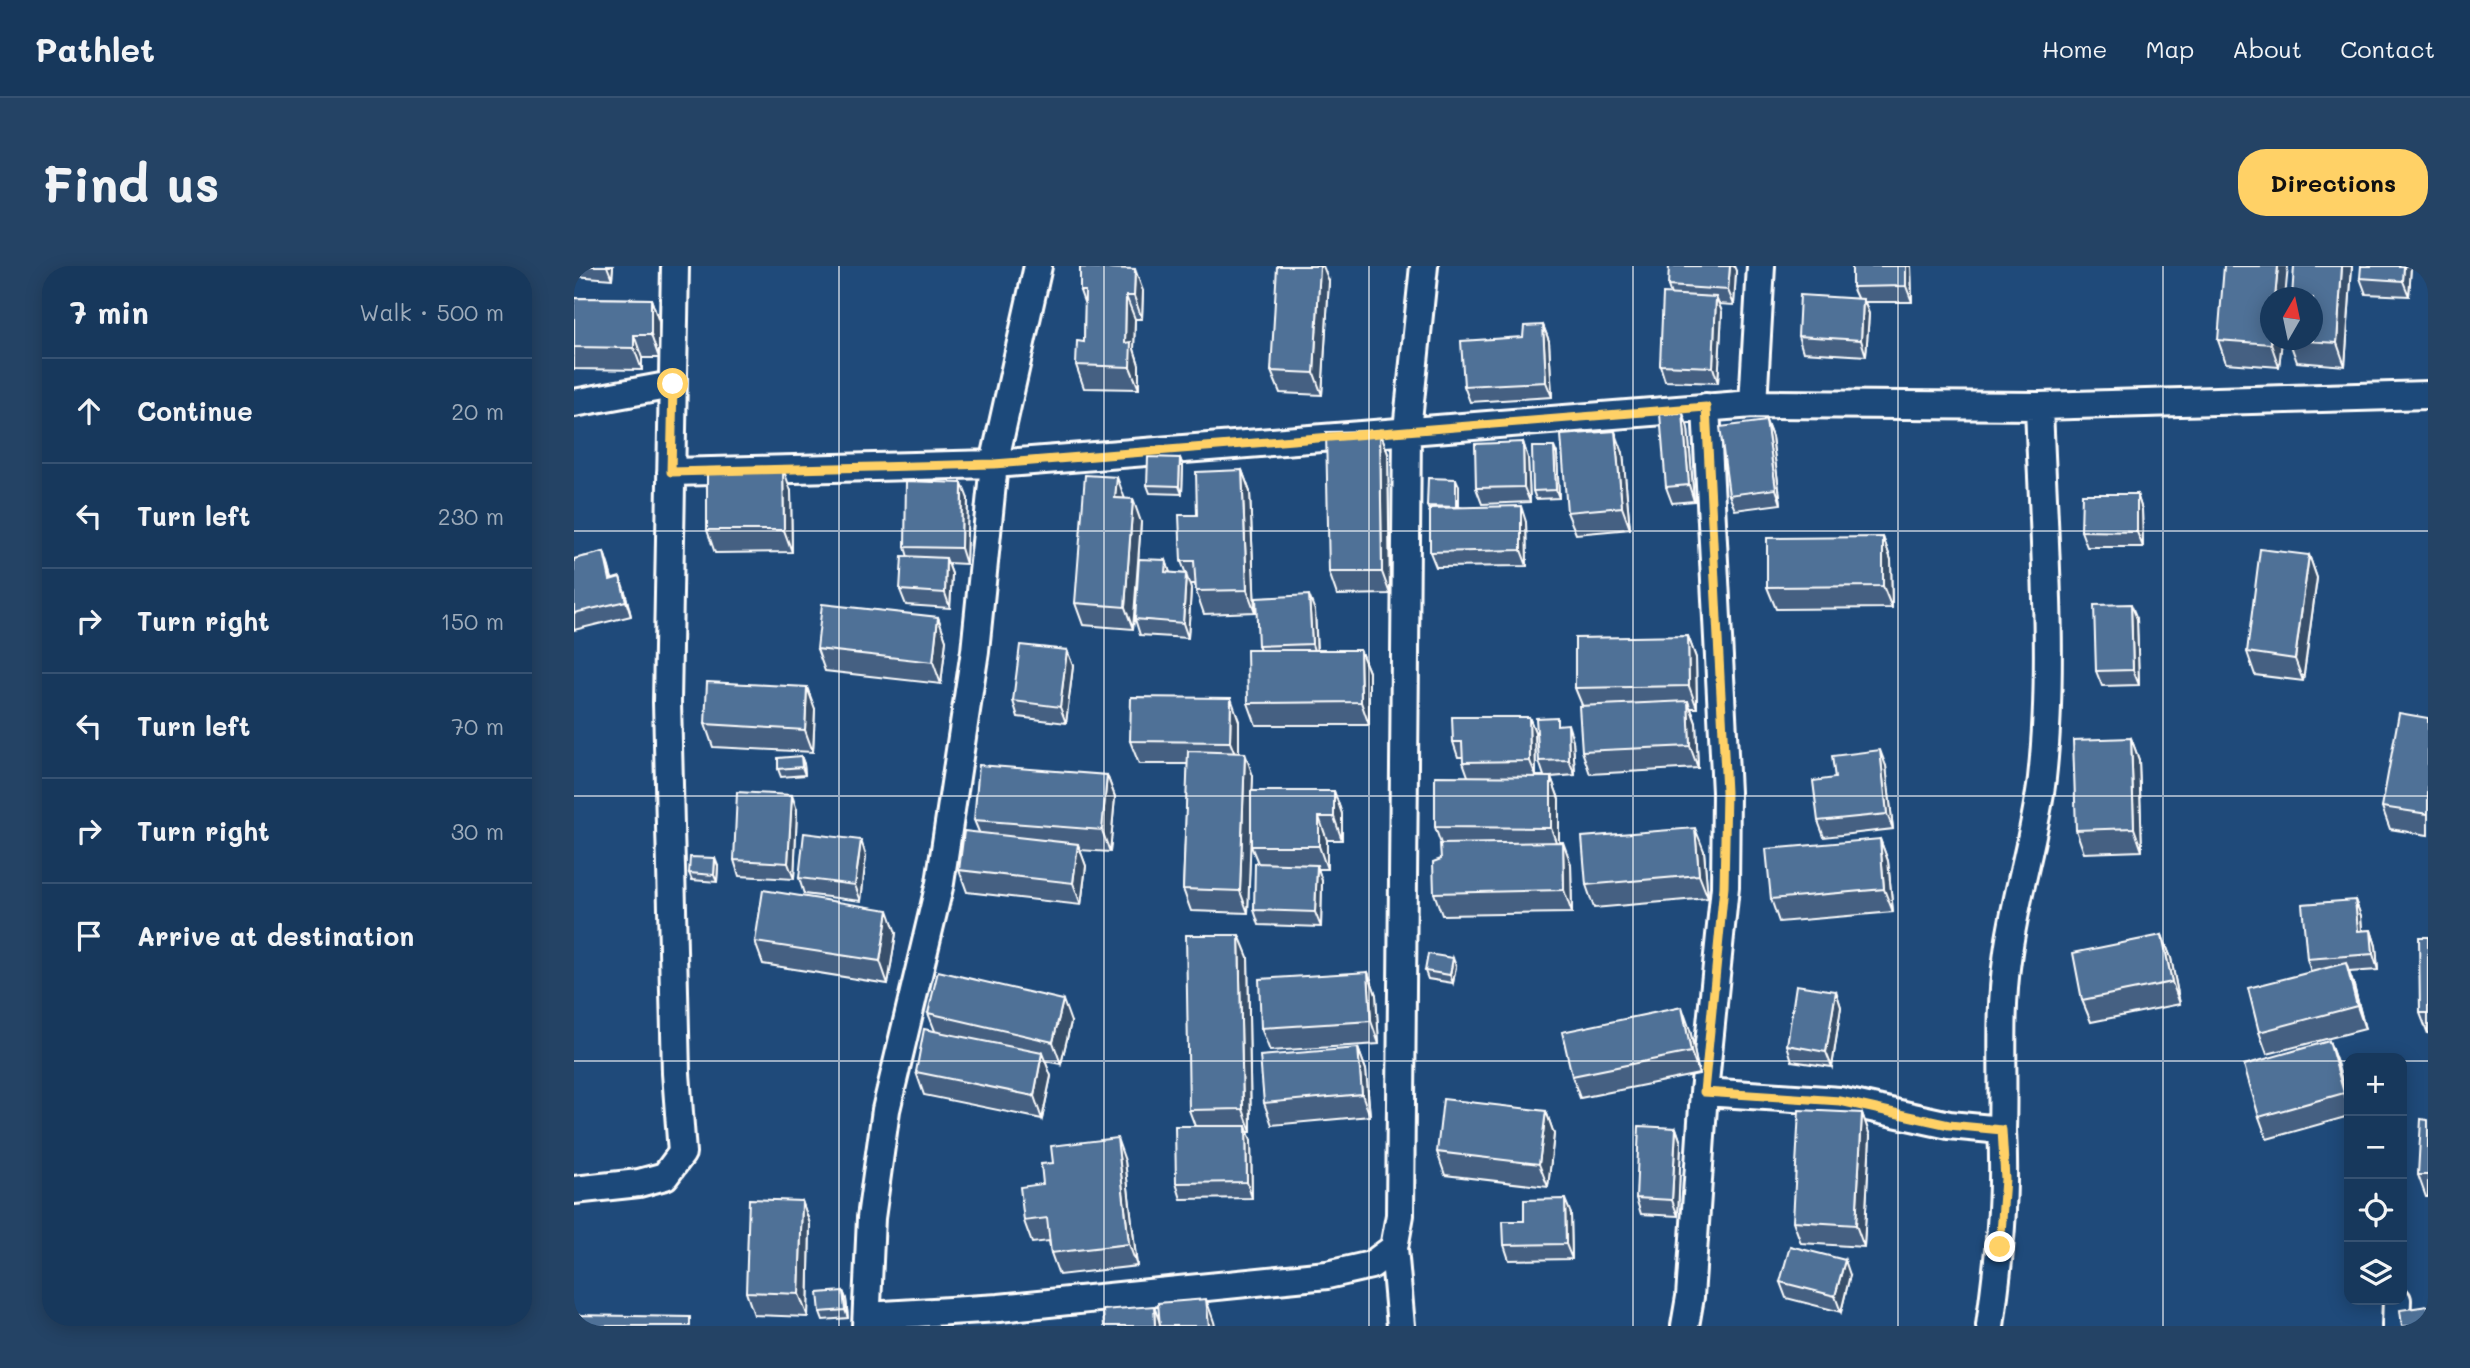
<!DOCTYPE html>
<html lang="en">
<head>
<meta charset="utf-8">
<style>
	:root { --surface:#17385c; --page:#244365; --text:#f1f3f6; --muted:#9eacbb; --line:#365272; --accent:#ffd166 }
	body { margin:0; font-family:Mali,sans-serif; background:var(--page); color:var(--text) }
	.controls { position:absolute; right:21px; bottom:21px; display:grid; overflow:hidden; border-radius:14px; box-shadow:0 4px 18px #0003 }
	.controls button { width:63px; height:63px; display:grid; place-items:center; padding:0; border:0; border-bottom:2px solid var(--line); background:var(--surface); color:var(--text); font:35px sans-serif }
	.compass { position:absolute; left:1686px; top:21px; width:63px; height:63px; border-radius:50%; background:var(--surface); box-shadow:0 4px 18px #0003; rotate:9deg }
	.stop { position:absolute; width:21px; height:21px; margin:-16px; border:5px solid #ffd166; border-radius:50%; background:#fff }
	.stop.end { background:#ffd166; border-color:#fff; box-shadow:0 2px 7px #0008 }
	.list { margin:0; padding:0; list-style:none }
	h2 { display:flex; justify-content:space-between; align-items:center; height:91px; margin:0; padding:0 28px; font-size:30px }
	h2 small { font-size:23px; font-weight:400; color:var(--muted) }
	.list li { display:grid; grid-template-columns:46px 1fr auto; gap:21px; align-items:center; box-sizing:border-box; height:105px; padding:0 28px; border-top:2px solid var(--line) }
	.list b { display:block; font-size:26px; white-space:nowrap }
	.list em { font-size:23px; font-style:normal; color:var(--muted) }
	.icon { flex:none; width:38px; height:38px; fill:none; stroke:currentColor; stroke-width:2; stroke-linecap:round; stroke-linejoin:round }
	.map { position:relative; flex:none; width:1854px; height:1060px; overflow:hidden; border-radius:28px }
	header { display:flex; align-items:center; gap:42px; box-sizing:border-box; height:98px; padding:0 35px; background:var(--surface); border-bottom:2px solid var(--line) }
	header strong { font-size:33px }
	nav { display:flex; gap:38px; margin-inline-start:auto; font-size:24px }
	.intro { display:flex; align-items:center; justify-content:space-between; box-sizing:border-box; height:168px; padding:0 42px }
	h1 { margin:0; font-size:49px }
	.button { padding:18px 32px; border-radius:28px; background:var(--accent); color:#111; font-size:24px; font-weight:700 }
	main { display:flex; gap:42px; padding:0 42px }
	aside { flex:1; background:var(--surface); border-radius:28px; box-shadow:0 4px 18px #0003 }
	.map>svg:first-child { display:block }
</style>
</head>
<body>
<header>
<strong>Pathlet</strong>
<nav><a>Home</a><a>Map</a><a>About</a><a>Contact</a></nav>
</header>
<div class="intro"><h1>Find us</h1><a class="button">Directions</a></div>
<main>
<aside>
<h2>7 min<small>Walk · 500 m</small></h2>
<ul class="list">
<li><svg class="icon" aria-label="ahead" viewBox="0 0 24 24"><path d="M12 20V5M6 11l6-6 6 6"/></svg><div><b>Continue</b></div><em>20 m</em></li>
<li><svg class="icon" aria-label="left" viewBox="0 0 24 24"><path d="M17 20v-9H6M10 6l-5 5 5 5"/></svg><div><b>Turn left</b></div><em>230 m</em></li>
<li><svg class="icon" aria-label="right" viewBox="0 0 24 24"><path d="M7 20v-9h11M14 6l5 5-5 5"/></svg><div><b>Turn right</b></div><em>150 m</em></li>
<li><svg class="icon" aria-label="left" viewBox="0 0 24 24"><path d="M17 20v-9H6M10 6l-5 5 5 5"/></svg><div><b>Turn left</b></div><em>70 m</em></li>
<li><svg class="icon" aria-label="right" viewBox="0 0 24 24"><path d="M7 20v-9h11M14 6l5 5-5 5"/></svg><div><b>Turn right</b></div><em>30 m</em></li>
<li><svg class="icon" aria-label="arrive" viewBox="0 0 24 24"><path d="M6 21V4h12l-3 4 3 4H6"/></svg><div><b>Arrive at destination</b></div></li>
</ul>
</aside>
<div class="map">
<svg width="1854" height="1060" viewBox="0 0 1854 1060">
	<rect width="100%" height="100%" fill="#1f4a7a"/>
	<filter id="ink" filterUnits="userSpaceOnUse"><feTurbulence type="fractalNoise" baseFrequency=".0143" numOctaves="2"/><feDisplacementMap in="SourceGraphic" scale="14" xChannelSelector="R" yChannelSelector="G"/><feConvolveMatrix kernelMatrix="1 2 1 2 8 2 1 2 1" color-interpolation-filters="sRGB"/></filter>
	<g filter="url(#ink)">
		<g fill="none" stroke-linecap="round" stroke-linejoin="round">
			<defs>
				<path id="minor" d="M0 137 98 119
					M1179 138 1187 0
					M1132 141 1152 526 1151 621 1130 826 1266 835 1375 859 1428 864C1432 930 1425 994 1416 1060
					M97 206 420 198 1179 138 1465 140 1854 129
					M1428 864C1430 807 1425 750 1433 694 1440 633 1461 573 1468 512 1481 394 1469 259 1465 140
					M0 924 65 917 91 910 108 887 102 807 93 436 101 0
					M820 982 827 1060
					M293 1050 425 1042 753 1009 797 999 820 982 826 949 833 164 850 0
					M292 1060 297 952 312 844 366 617 401 385 420 198 464 0
					M1111 1060 1116 1031 1130 826
					M1822 1060 1823 1034"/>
			</defs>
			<use href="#minor" stroke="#fff" stroke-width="32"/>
			<use href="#minor" stroke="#1f4a7a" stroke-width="26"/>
		</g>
		<path fill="#456182" stroke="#fff" stroke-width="2" d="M0 0H39L38 13 0 10Z
			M1337 0 1338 36H1291L1295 48 1292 90 1229 86 1224 70 1283 32 1278 21Z
			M1778 0 1771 100 1723 96 1715 74Z
			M1837 0 1835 30 1792 28 1786 12Z
			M1162 5 1160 39 1145 38 1148 46 1144 117 1091 115 1086 99 1097 29 1094 20Z
			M755 15 748 129 706 127 697 105Z
			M506 25H569L568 53H561L560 83 565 99V123L510 122 502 99 510 76 511 39Z
			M0 32 77 33 85 56V92H68V104L0 103Z
			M969 59 975 75 978 131 896 136 890 120 949 71Z
			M1644 74H1708L1705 101 1652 97Z
			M1192 155 1198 171 1207 238 1161 244 1155 229Z
			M1114 162 1120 235 1098 237 1092 221Z
			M806 165 814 188 816 328 763 329 755 306Z
			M949 176 954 192 956 236 908 238 902 222Z
			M1049 187 1056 263 1002 268 993 246Z
			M983 188 985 232 962 233 959 225Z
			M606 192 609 200 608 228 576 227 573 219Z
			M668 204 676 226 681 346 630 348 622 325 621 318H616L617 323 614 372 566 369 561 353 592 294 596 307 612 308 607 295 623 249Z
			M885 220V241L952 256 953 300 862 301 856 286V247L853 240Z
			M217 225 218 286 141 287 133 264Z
			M1563 228 1568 244 1569 281H1513L1507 265Z
			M394 233 392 298 374 297 378 308 376 342 332 339 326 324 334 291 331 281Z
			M551 233 567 256 559 363 509 359 501 337Z
			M1309 271 1317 294 1318 342 1202 343 1193 321Z
			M30 286 38 313 51 326 57 350 0 364V293Z
			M1735 289 1743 312 1729 415 1681 409 1673 386Z
			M741 345 743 384H786L795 406V459H682L674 437 686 384 684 380Z
			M364 351 372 374 367 418 251 405 243 383Z
			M1563 353 1565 419 1528 420 1522 405Z
			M1114 370 1122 392 1123 442H1117L1122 457 1124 502 1016 508 1008 485V439L1001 422Z
			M493 384 499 400 492 457 444 451 439 435Z
			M241 443 239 486 139 481 131 458Z
			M955 451 961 466 962 510H970L965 495 986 459 999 474 1001 509 977 511 985 533V576L997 598 998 647 868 649 860 627 867 593V578L861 561 894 510 889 496V491H884L879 476Z
			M1854 452V569L1816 563 1808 541Z
			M665 455V487L679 510 678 525H760L768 548V574H753V603H744L748 615 747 661 685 659 680 644 684 597 677 580V552L674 647 617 645 609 623 614 498H565L556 475Z
			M1557 472 1565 494 1568 585 1510 587 1502 564Z
			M227 490 230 498 231 509 207 511 204 503Z
			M1312 500 1319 563 1250 571 1244 555 1261 512Z
			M533 509 541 531 536 586 506 584 512 600 507 639 393 626 385 604 405 566 400 554Z
			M223 544 220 613 165 610 160 594Z
			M1306 573 1314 595 1319 646 1205 656 1197 633Z
			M1130 585 1134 632 1020 642 1012 619Z
			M292 590 287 635 230 628 225 612Z
			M144 600 143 616 118 614 115 607Z
			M1781 634 1787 650 1788 665 1797 664 1802 680 1804 704 1775 706 1780 720 1791 763 1693 788 1685 766 1737 706 1733 693Z
			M322 667 314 718 189 698 181 676Z
			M1588 669 1597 692 1606 738 1517 756 1508 734Z
			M1854 671V768L1846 747Z
			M674 691 677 866H674L677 875 678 932 607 933 602 917 621 860 615 844Z
			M882 700 879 717 854 713 851 705Z
			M794 706 802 729 805 778 696 785 687 762Z
			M1262 725 1267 741 1258 801 1218 795 1213 779Z
			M354 747 497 756 487 798 471 795 477 810 468 853 350 829 342 806 361 765Z
			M1116 764 1125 808 1006 832 998 810Z
			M1755 775 1763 797 1775 839V850L1693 873 1685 851Z
			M784 782 792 804 796 850 698 859 690 837Z
			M972 845 980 868 974 921 871 909 863 886Z
			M1288 847 1296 870 1290 981 1227 977 1219 955Z
			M1854 854V931H1852L1844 909Z
			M1102 862 1107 877 1104 950 1067 948 1062 932Z
			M551 895 563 1000 485 1009 477 987 475 975 458 977 450 955 479 897Z
			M228 935 236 958 234 1051 180 1049 172 1026Z
			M997 948 998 993 935 994 930 979 950 955Z
			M1276 1009 1267 1046 1212 1032 1206 1016Z
			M269 1025 272 1033 274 1052 249 1054 246 1046Z"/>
		<path fill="#384f6a" stroke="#fff" stroke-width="2" d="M33 0H39L38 13Z
			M746 0H749L755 15 748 129 740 107Z
			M1156 0H1160L1162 5 1160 39 1154 24Z
			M1332 0H1337L1338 36 1332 20Z
			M1704 0H1714L1711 32H1701Z
			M1768 0H1778L1771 100 1763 77Z
			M1830 0H1837L1835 30 1829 15Z
			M561 3 569 25 568 53 560 30Z
			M552 30 561 53 560 83 565 99V123L556 101 551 77Z
			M1142 31 1148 46 1144 117 1139 101Z
			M77 33 85 56V92L77 69Z
			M1289 33 1295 48 1292 90 1287 74Z
			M969 59 975 75 978 131 972 116Z
			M60 69 68 92V104L60 82Z
			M1698 74H1708L1705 101 1697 78Z
			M1109 147 1114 162 1120 235 1115 219Z
			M1192 155 1198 171 1207 238 1202 223Z
			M806 165 814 188 816 328 808 306Z
			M1041 165 1049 187 1056 263 1048 241Z
			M949 176 954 192 956 236 950 221Z
			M980 181 983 188 985 232 982 224Z
			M606 192 609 200 608 228 605 220Z
			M209 202 217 225 218 286 210 264Z
			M668 204 676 226 681 346 673 324Z
			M543 211 551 233 541 232Z
			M882 213 885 220V249L882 241Z
			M388 217 394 233 392 298 387 282Z
			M1563 228 1568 244 1569 281 1563 266Z
			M559 233 567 256 559 363 551 341Z
			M947 240 952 256 953 300 947 284Z
			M1309 271 1317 294 1318 342 1309 320Z
			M30 286 35 301 42 329 36 314Z
			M1735 289 1743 312 1729 415 1721 393Z
			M372 292 378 308 376 342 371 327Z
			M592 294 597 310 591 306Z
			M612 308 617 323 614 372 609 357Z
			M46 311 51 326 57 350 52 335Z
			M735 329 741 345 743 394 738 378Z
			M1557 338 1563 353 1565 419 1559 404Z
			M364 351 372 374 367 418 359 396Z
			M1114 370 1122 392 1123 442 1115 420Z
			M493 384 499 400 492 457 486 441Z
			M786 384 795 406V459L787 436Z
			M233 421 241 443 239 486 231 464Z
			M657 432 665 455V498L656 476Z
			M1114 435 1122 457 1124 502 1116 480Z
			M955 451 961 466 962 510 956 495Z
			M994 458 999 474 1001 509 995 494Z
			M1557 472 1565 494 1568 585 1560 562Z
			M1306 484 1312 500 1319 563 1313 548Z
			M671 487 679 510 674 647 666 625Z
			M227 490 230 498 231 509 228 501Z
			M533 509 541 531 536 586 528 564Z
			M977 511 985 533V584L977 562Z
			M760 525 768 548V574L760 551Z
			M218 529 223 544 220 613 214 597Z
			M745 551 753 574V603L745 580Z
			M1121 562 1130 585 1134 632 1125 609Z
			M1306 573 1314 595 1319 646 1310 623Z
			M287 574 292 590 287 635 281 619Z
			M989 576 997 598 998 647 990 624Z
			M504 578 512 600 507 639 499 617Z
			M141 592 144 600 143 616 140 609Z
			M743 599 748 615 747 661 741 646Z
			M1781 634 1787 650 1789 681 1784 665Z
			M314 644 322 667 314 718 306 695Z
			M1797 664 1802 680 1804 704 1799 688Z
			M665 669 674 691 677 866 669 843Z
			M1588 669 1597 692 1606 738 1598 716Z
			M879 692 882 700 879 717 876 709Z
			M1772 697 1780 720 1791 763 1783 740Z
			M794 706 802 729 805 778 797 755Z
			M1262 725 1267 741 1258 801 1252 786Z
			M489 734 497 756 487 798 479 776Z
			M1108 741 1116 764 1125 808 1117 786Z
			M1755 775 1763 797 1775 841 1770 827Z
			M784 782 792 804 796 850 788 828Z
			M468 787 477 810 468 853 460 830Z
			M972 845 980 868 974 921 965 898Z
			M1288 847 1296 870 1290 981 1282 959Z
			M672 860 677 875 678 932 673 916Z
			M1102 862 1107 877 1104 950 1098 934Z
			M543 872 551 895 563 1000 555 978Z
			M991 933 997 948 998 993 992 978Z
			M228 935 236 958 234 1051 225 1028Z
			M1271 994 1276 1009 1267 1046 1261 1030Z
			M269 1025 272 1033 274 1052 271 1044Z
			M632 1033 640 1056 641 1060H635Z
			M580 1040 587 1060H581Z"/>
		<path fill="#507197" stroke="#fff" stroke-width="2" d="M703 0H746L740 107 697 105Z
			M1095 0H1156L1154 24 1094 20Z
			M1278 0H1332V20L1278 21Z
			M1650 0H1704L1701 32H1697V78L1644 74Z
			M1720 0H1768L1763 77 1717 74H1739V32H1718Z
			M1787 0H1830L1829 15 1786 12Z
			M506 1 561 3 560 30H552L551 77 557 76 556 101 502 99 503 75 510 76 511 25H506Z
			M1089 28 1142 31 1139 101 1086 99Z
			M1226 29 1289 33 1287 74 1224 70Z
			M0 32 77 33V69H60V82L0 81Z
			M969 59 972 116 890 120 887 75 949 71 950 60Z
			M1109 147 1115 219 1092 221 1086 148Z
			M1192 155 1202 223 1155 229 1146 161Z
			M806 165 808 306H755L752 166Z
			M1041 165 1048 241 993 246 987 169Z
			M949 176 950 221 902 222 901 178Z
			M958 181H980L982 224 959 225Z
			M574 191 606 192 605 220 573 219Z
			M209 202 210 264H133V203Z
			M668 204 673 324 622 325 620 295H607L605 249H623L622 206Z
			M511 209 543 211 541 232 559 233 551 341 501 337Z
			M854 212 882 213V241L853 240Z
			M332 215 388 217 387 282 331 281Z
			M1508 228H1563V266L1507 265Z
			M947 240V284L856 286V242Z
			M1309 271V320L1193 321V272Z
			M1686 283 1735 289 1721 393 1673 386Z
			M30 286 36 314 46 311 52 335 0 347V293Z
			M328 290 372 292 371 327 326 324Z
			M565 293 592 294 591 306 612 308 609 357 561 353Z
			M735 329 738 378 684 380 682 332Z
			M248 338 364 351 359 396 243 383Z
			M1557 338 1559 404 1522 405 1520 339Z
			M1114 370 1115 420 1001 422V372Z
			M446 379 493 384 486 441 439 435Z
			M673 384H786L787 436 674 437Z
			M133 416 233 421 231 464 131 458Z
			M557 431 657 432 656 476 556 475Z
			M1114 435 1116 480 1008 485 1005 440Z
			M1825 447 1854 452V548L1808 541Z
			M878 451H955L956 495 889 496 888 476H879Z
			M983 451V459L994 458 995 494 965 495 962 452Z
			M1557 472 1560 562 1502 564 1499 474Z
			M1306 484 1313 548 1244 555 1239 515 1261 512 1258 490Z
			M614 485 671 487 666 625 609 623Z
			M227 490 228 501 204 503V492Z
			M405 499 533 509 528 564 400 554Z
			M861 510 977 511V562L861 561Z
			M677 525H760V551H745V580H677Z
			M163 526 218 529 214 597 160 594Z
			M1121 562 1125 609 1012 619 1008 571Z
			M390 565 504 578 499 617 385 604Z
			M230 567 287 574 281 619 225 612Z
			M1306 573 1310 623 1197 633 1192 583Z
			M989 576 990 624 860 627 859 596 867 593 866 578Z
			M116 591 141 592 140 609 115 607Z
			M681 597 743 599 741 646 680 644Z
			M189 624 314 644 306 695 181 676Z
			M1781 634 1784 665 1797 664 1799 688 1733 693 1728 638Z
			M612 669H665L669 843 615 844Z
			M1588 669 1598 716 1508 734 1499 687Z
			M1845 671H1854V747H1846Z
			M854 688 879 692 876 709 851 705Z
			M1772 697 1783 740 1685 766 1674 722Z
			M364 705 489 734 479 776 354 747Z
			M794 706 797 755 687 762 685 713Z
			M1222 719 1262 725 1252 786 1213 779Z
			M1108 741 1117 786 998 810 988 766Z
			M350 763 468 787 460 830 342 806Z
			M1755 775 1770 827 1685 851 1670 799Z
			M784 782 788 828 690 837 686 790Z
			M869 833 972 845 965 898 863 886Z
			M1225 844 1288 847 1282 959 1219 955Z
			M1847 853 1854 854V909H1844Z
			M601 860H672L673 916 602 917Z
			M1065 860 1102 862 1098 934 1062 932Z
			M543 872 555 978 477 987 473 952 450 955 446 921 469 918 467 898 479 897 477 880Z
			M175 933 228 935 225 1028 172 1026Z
			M991 933 992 978 930 979 929 955H950V934Z
			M1216 980 1271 994 1261 1030 1206 1016Z
			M269 1025 271 1044 246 1046 244 1027Z
			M632 1033 635 1060H586L584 1037Z
			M580 1040 581 1060H530L529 1044Z
			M1854 1040V1060H1828L1826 1044Z
			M0 1049 116 1051V1060H0Z"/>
	</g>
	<g fill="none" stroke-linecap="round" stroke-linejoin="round" filter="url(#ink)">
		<path stroke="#ffd166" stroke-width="9" d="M99 118 97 206 420 198 1132 141 1152 526 1150 621 1130 826 1266 835 1375 859 1428 864 1431 913 1426 981"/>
	</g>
	<path fill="none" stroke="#fff" stroke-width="2" stroke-opacity="0.55" d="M265 0V1060M530 0V1060M795 0V1060M1059 0V1060M1324 0V1060M1589 0V1060M0 265H1854M0 530H1854M0 795H1775M1828 795H1854"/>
</svg>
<div class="controls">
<button>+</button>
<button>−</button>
<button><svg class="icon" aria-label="locate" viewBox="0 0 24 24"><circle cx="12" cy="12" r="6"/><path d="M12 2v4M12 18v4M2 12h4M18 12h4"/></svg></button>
<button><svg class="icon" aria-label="layers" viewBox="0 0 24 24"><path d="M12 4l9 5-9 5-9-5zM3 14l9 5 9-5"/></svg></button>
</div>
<svg class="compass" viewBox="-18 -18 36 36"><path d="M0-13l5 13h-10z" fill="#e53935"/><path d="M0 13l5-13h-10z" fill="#9eacbb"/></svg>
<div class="stop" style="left:99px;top:118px"></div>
<div class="stop end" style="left:1426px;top:981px"></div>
</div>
</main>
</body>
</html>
